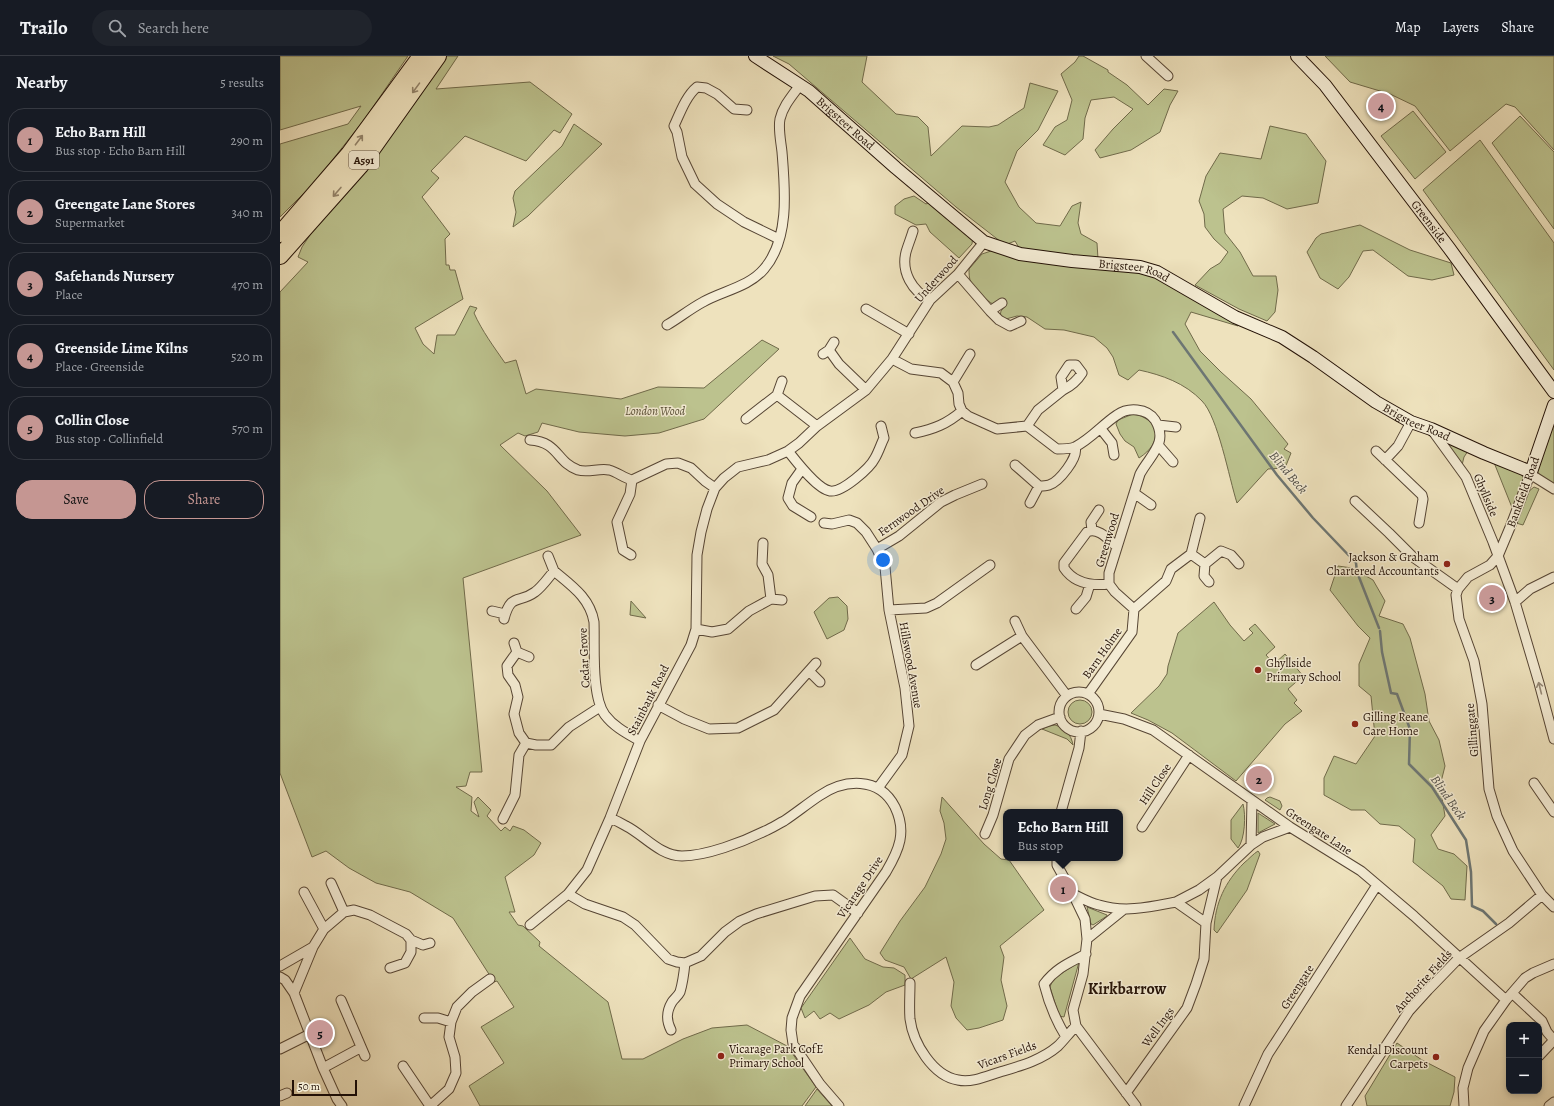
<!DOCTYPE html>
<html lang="en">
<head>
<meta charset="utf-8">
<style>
	:root { --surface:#171b24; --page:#20242c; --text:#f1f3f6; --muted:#9ea1a6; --line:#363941; --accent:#c59692 }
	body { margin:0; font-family:Alegreya,serif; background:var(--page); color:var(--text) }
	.controls { position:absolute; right:12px; bottom:12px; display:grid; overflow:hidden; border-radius:8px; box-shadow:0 2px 6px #0003 }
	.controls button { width:36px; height:36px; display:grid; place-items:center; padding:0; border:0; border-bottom:1px solid var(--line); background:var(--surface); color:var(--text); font:20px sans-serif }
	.scale { position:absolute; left:12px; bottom:10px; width:65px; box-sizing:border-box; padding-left:4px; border:2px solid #231106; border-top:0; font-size:11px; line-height:14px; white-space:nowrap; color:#231106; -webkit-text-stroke:3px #f4ecd4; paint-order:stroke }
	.you { position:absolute; left:603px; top:504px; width:14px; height:14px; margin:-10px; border:3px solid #fff; border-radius:50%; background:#1a73e8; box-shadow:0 0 0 6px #1a73e833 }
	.badge { display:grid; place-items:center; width:26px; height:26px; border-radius:50%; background:var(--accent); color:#111; font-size:13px; font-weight:700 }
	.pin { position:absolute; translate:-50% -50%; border:2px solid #fff; box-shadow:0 1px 4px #0006 }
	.popup { position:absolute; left:723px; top:753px; width:120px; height:52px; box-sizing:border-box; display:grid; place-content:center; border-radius:8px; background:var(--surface); filter:drop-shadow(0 1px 3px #0005); font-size:13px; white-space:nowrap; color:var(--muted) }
	.popup b { font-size:15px; color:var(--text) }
	.popup::after { content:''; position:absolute; left:50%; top:100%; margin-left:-8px; border:8px solid transparent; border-top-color:var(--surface) }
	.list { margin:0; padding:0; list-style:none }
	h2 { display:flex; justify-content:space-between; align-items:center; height:52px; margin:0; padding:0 16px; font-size:17px }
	h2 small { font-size:13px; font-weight:400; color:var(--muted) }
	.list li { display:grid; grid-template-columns:26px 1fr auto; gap:12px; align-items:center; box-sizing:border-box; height:64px; margin:0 8px 8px; padding:0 8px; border:1px solid var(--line); border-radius:16px }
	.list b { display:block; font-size:15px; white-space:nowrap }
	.list p { margin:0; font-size:13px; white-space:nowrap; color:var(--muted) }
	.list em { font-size:13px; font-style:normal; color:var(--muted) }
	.actions { display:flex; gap:8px; padding:12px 16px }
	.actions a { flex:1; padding:9px 0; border:1px solid var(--accent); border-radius:16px; text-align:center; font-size:14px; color:var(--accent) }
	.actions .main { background:var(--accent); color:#111 }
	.icon { flex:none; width:22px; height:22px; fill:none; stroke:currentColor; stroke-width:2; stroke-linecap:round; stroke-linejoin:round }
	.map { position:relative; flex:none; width:1274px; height:1050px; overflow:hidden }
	header { display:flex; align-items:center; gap:24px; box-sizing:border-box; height:56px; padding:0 20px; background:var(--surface); border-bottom:1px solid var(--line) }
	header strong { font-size:19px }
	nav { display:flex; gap:22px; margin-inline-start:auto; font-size:14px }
	.search { width:280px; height:36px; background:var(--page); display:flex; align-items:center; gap:10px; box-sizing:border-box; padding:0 14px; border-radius:22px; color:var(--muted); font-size:15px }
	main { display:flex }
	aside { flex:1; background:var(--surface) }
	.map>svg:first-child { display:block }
</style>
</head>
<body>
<header>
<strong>Trailo</strong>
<div class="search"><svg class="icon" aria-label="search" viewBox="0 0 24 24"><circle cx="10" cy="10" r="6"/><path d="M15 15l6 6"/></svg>Search here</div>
<nav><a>Map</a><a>Layers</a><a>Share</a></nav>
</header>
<main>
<aside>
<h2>Nearby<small>5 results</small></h2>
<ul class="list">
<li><span class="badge">1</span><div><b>Echo Barn Hill</b><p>Bus stop · Echo Barn Hill</p></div><em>290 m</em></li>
<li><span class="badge">2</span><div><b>Greengate Lane Stores</b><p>Supermarket</p></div><em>340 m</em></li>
<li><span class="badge">3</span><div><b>Safehands Nursery</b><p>Place</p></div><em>470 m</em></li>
<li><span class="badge">4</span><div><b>Greenside Lime Kilns</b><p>Place · Greenside</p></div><em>520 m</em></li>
<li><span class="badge">5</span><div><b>Collin Close</b><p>Bus stop · Collinfield</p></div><em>570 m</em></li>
</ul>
<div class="actions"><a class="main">Save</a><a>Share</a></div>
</aside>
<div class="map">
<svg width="1274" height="1050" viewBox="0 0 1274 1050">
	<rect width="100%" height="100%" fill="#eee2bd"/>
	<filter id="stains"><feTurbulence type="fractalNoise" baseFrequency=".005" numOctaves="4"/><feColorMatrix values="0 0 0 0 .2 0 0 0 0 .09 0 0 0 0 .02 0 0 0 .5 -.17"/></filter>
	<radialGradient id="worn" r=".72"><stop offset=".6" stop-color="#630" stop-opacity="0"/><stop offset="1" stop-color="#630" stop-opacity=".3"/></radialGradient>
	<path fill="#bcc28e" stroke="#706a4a" d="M0 0H128L84 64 35 126 0 161V88L68 68 81 50 0 74Z
		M164 0H178L156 33 250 26 292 58 280 77 274 74 246 105 185 80 151 115 159 122 142 141 170 178 165 183 166 209H169L170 214H175L183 243 135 272 143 288 154 298 157 279H175L190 250 197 252 194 257C202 275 214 291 225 307L236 304 246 338 256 333 341 343 378 331 424 332 482 284 499 293 424 363 379 377 345 380 299 376 262 367 258 376 245 380 238 377 220 389 267 435 301 479 183 522 202 716H190L186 730 176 731 192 741 191 755 199 761 194 746 198 741 211 754 207 760 221 775 225 771 230 775 233 770 244 774 261 787 254 799 225 821 235 856H229L238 869 243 870 260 886 259 890 328 946 342 1003H363L403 983 432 972 467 969 507 990 536 1031 522 1050H200L189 1030 224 1007 201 971 234 951 217 925 214 926 173 862 130 836 96 827 69 812 46 795 32 801 0 717V236L28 206 18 201 22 191 32 176Z
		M493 0H587L582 26 616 58 638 61 648 71 651 100 682 70 709 71 718 69 744 52 750 27 778 35 758 74 737 95 725 126 739 151 756 167 780 170 792 150 801 146 798 167 801 178 817 187 818 203 741 195 735 185 725 189 676 151 509 8Z
		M799 0H803L828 14V16L847 29 868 49 884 33 898 35 890 49 880 76 851 94 820 102 815 94 833 73 853 53 834 41 811 44 805 62 803 83 785 99 763 89 775 71 787 64 792 44 781 18 795 6Z
		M1045 0H1274V94L1235 51 1226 48 1170 95 1135 50 1110 38 1070 26Z
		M1133 55 1166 96 1135 123 1101 80Z
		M1240 60 1274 96V173L1212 87Z
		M294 68 322 88 248 160 233 171 236 156 233 142 235 135 282 90Z
		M990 70 1026 78 1046 105 1038 147 1007 153 983 142 962 140 943 153 945 177 960 196 973 220H996L998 234 995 256 987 265 959 253 915 229 930 213 940 207 948 196 934 183 925 171 924 158 919 145 926 120 940 97 981 103Z
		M1200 84 1274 187V314L1143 134Z
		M634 140 646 148 652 145 693 179 692 188 679 202 650 176 646 168 636 169 615 158V150L624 143Z
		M1080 169 1130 194 1171 207 1174 219 1152 224 1128 220 1093 194 1083 195 1069 221 1058 233 1040 222 1027 196 1036 182 1041 178Z
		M714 194 859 217 876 221 957 268 958 270 911 256 905 268 920 295 941 316 971 343 1008 388 1004 393 1011 397 1005 412 988 413 957 447C949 422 938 361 922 345 905 327 882 319 859 314L848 324 839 319 833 301 827 292 814 281 784 274 765 273 747 261 737 260 726 263 720 260 721 255 726 249 721 243 713 248C708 246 694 232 691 226 689 223 689 217 689 213L702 198Z
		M853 358C881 363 883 387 859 402L854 391 845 385 840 378 836 368 838 364Z
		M1274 365V429L1258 417 1257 413Z
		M1159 380 1188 395 1184 401 1182 409Z
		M1213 404 1241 418 1244 423V427L1233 454Z
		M1254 431 1259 433 1243 469 1236 467C1240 456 1243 438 1254 431Z
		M1058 510 1072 512 1093 524 1105 545 1099 560 1123 568 1130 582 1145 638 1149 665 1159 684 1165 710 1160 730 1165 760 1151 779 1158 793 1174 798 1187 810 1185 844 1171 843 1163 830 1133 806 1135 783 1119 770 1100 768 1085 754H1071L1044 739V722L1054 700 1076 708 1095 680 1091 640 1079 630V608L1090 582 1078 570 1050 534Z
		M558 541 567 550 568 563 564 574 547 583 534 556 549 542Z
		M351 545 366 562 350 559Z
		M934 546 950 569 964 585 973 577 969 573 975 568 995 591 986 599 994 608 1005 598 1023 620 1008 633 1017 644 1014 647 1022 655 1005 668 956 725 892 677 868 664 851 657 879 630 887 618 888 610 898 577Z
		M788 656a12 12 0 1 1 24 0a12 12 0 1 1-24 0Z
		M775 669C785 672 791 678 793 689L787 683 762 673 769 670Z
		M662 741 704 788 721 803 729 804 764 854 720 890 724 901 721 924 727 950 723 964 699 972 687 974 676 962 671 950 674 926 666 901 631 923 624 911 605 904 600 897 620 865 645 831 661 798 666 783 664 767 660 755Z
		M990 741 1000 745 1002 750 1000 754 985 744 987 742Z
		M963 748C966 759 965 783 958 792L951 783V764Z
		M978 757 995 768 978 777Z
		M978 795 980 798 967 834 937 877 934 874C935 847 945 826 964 807 969 803 973 798 978 795Z
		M807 851 827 859V860L813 869 811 868Z
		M570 882 585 903 603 911 614 912 625 919V929L606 936 589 949 559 963 550 957 540 963 534 955 525 962 521 952Z
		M799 906 784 961 779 960 770 931 773 923Z
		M1117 987 1142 1004 1175 1021 1174 1036 1170 1050H1087L1085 1040Z
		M537 1033 552 1050H525Z"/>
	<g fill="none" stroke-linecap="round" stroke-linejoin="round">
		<path stroke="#6d7673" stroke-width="2.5" d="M893 276 997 419 1033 462 1076 507 1077 516 1099 572
			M1100 575 1102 596 1111 637 1117 638 1130 673 1129 708 1152 731 1186 784 1191 816 1192 850 1203 855 1216 868"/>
		<defs>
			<path id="street" d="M866 0 888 20
				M467 54 454 53 437 38 426 32 417 31C406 40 400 57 394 70L397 76 402 101 415 128 437 148 464 166 499 183
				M633 175C631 182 628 189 626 196 621 216 632 235 650 244
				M678 218 710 255 719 264 730 270 741 265
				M586 253 629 278
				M710 255 722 247
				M387 269C399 262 410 253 423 246 442 235 469 231 484 213 510 183 505 133 502 96 501 86 498 73 500 63 503 50 512 40 520 29
				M549 294 559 308 586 334
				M543 298 549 294 554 286
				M612 303 631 313 661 317 673 326 678 337 679 348 682 355 688 360 717 373 747 370 777 393C783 393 790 393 795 391 811 383 823 368 837 359 848 351 867 352 875 364 889 387 870 399 860 418L829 517V528L835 536 854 553
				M673 326 690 298
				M497 339 537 370
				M466 363 497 339 502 325
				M878 369 896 371
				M747 370 758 354 783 334 781 321 789 309H796L802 317C797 325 791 330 783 334
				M821 373 832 387 834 399
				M1152 374 1186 421 1213 486 1235 546 1259 627 1274 683
				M635 377C654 373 667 368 682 355
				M250 384C279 386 276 406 298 414 308 417 319 412 329 414 337 416 344 422 352 424L386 408 398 407 411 412 425 425 435 432
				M879 390 893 406
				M508 395C516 405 537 433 550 435 562 437 590 412 595 402 599 395 601 388 604 382L601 370
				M1096 395 1142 439 1143 443 1139 467
				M1105 404 1118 390 1131 366
				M735 409 759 430C762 430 766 430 769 429 779 426 799 401 795 391
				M522 413 512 427 508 442 513 450 531 461
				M1251 416 1231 469 1218 500 1210 509 1188 521 1178 533 1176 539 1179 563 1194 605 1202 648 1209 733 1217 760 1233 795 1262 839 1274 851
				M1250 418 1274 433
				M854 437 871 449
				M1075 445 1109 477 1133 501 1178 533
				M750 447 759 430
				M544 467 552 468 569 464 577 467 586 476 597 493 605 511 609 554 625 632 629 670 622 699 598 732
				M812 474 811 466 819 454
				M597 493 619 480 661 446 675 439 702 428
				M911 498 925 508 924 520 929 526
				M351 499 343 494 337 466 350 438 352 424
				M268 500 274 515
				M925 508 941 495 951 499 959 508
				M829 528C812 530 794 527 784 512V507L807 476C818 471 828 483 836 490
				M491 543 502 544
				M1235 546 1250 533 1274 521
				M796 553 806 541 810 528
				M609 554 646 552 657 547 710 509
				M212 555 225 558
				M224 563C231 536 239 548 255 536 262 531 268 522 274 515 292 530 310 542 314 566 315 590 311 640 325 659 334 671 348 678 360 685
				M735 565 742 580 787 640
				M416 573 432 576 448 573 469 555 491 543 488 519 482 508 483 487
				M234 587 237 596 227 610 228 619 235 629 238 641 234 658 239 677 246 687 256 689H271L289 671 320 651
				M237 596 249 601
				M696 609 742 580
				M529 615 540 626
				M779 656a20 20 0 1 1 40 0a20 20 0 1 1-40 0Z
				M808 638 852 576 854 553 886 525 891 513 911 498 920 462
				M378 649 404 663 429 673 458 672 494 654 536 607
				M819 658 844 663 873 674 1010 771 1081 815 1134 860 1226 944
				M1254 727 1274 756
				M781 756 799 692 801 675
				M330 762C335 764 341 767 346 770 364 779 380 800 402 800 426 800 463 786 485 775 492 772 498 768 504 765 516 757 527 748 539 740 564 723 599 720 615 751 627 776 619 794 606 816L520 940 512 962 511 974 513 988 540 1028 559 1050
				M223 763 235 739 239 699 246 687
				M862 771 909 699
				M705 778 713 759 729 703 745 679 758 669 780 661
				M971 789 972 744
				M777 802V809L793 838 805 863 807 883 803 918 793 954 796 970 856 1050
				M51 827 64 856
				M24 836 44 873
				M288 838 305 848 343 861 355 869 388 903 397 906 405 907 421 900 445 876 460 865 476 858 535 840 553 839 578 857
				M793 838C801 842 810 847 819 849 845 857 870 851 896 846
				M926 867 896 846 919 834 937 821 971 789 983 781 1010 771
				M250 869 288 838 307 814 330 762 360 685 411 589 416 573 417 499 421 476 427 453 435 432 444 422 458 411 488 404 508 395 519 387 537 370 586 334 612 303 650 244 678 218 704 186
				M807 883 843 854
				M131 884 143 889 150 887
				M0 910 33 891
				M0 921 5 924 14 937 43 1012 57 1043 62 1050
				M630 927C630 939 629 952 630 963 633 987 653 1020 678 1024 692 1027 707 1020 720 1016 740 1010 762 1004 778 990 784 984 790 976 796 970
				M14 937 33 891 44 873 64 856 74 854 90 859 126 878 131 884V896L125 907 110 912
				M1232 937 1262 965 1267 976 1274 984
				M61 944 85 1000
				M144 962H158L171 966
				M391 974C386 964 386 956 392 946 394 943 398 940 400 936 403 926 404 917 405 907
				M786 981C775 963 769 948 764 928 776 912 789 907 806 898
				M0 993 30 978
				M1259 1000 1274 984
				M123 1010 150 1050
				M43 1012 80 992
				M846 1037 907 952 916 928 924 903 926 867 937 821
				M0 1040 7 1037
				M150 1050 169 1033 176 1017 175 1001 169 981 171 966 177 951 192 936 210 923
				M964 1050 988 998 1001 978 1097 829
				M1066 1050 1129 955 1148 934 1179 902 1229 867 1262 839
				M1184 1050 1183 1032 1188 1012 1204 975 1226 944 1245 922 1253 917 1274 908
				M1269 1050 1274 1046"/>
			<g id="secondary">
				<path id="s1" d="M475 0 529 35 616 112 704 186 740 198 792 205 860 211 877 216 955 261 1002 281 1033 301 1096 346 1131 366 1151 373 1204 397 1251 416 1274 349"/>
				<path id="s2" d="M1017 0 1045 29 1169 192 1274 336"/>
			</g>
			<path id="highway" d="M0 178 69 98 141 0
				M0 200 80 110 158 0"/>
		</defs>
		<use href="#street" stroke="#564534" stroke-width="11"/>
		<use href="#secondary" stroke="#231106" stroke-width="14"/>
		<use href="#highway" stroke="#231106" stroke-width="18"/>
		<use href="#street" stroke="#f4ecd4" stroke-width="9"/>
		<use href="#secondary" stroke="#f4ecd4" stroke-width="12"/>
		<use href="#highway" stroke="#eee2bd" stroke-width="16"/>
	</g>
	<defs><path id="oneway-shaft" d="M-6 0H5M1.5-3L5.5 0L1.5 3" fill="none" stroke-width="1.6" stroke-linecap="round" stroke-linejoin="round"/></defs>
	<g stroke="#93846b">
		<use href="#oneway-shaft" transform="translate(136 32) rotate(126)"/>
		<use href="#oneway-shaft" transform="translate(79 84) rotate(-53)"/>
		<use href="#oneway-shaft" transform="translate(57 136) rotate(131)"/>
	</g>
	<use stroke="#968977" href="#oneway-shaft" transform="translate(1260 632) rotate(-104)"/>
	<g fill="#8f2418" stroke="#f4ecd4" stroke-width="1.5">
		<circle cx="1167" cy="508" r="4"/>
		<circle cx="978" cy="614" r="4"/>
		<circle cx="1075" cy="668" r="4"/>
		<circle cx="441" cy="1000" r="4"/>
		<circle cx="1156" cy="1001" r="4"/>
	</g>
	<g text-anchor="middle" stroke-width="3" stroke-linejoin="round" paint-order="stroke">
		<rect fill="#f4ecd4" stroke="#625344" stroke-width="1" x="69" y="95" width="30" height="18" rx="3"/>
		<g font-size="11" font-weight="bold" fill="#231106">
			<text x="84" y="108">A591</text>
		</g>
		<g font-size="12" fill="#231106" stroke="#f4ecd4">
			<text dy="4" stroke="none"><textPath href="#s1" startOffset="113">Brigsteer Road</textPath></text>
			<text dy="4" stroke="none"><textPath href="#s2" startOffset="212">Greenside</textPath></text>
			<text dy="4" stroke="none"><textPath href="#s1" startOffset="449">Brigsteer Road</textPath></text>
			<text transform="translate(656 223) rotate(-48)" y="4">Underwood</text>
			<text dy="4" stroke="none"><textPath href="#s1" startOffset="773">Brigsteer Road</textPath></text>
			<text transform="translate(1243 436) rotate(-70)" y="4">Bankfield Road</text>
			<text transform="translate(1206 439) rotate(67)" y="4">Ghyllside</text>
			<text transform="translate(631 455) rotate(-35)" y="4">Fernwood Drive</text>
			<text transform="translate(827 484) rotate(-73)" y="4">Greenwood</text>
			<text transform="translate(822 597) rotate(-55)" y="4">Barn Holme</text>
			<text transform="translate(304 602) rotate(-93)" y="4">Cedar Grove</text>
			<text transform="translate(631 609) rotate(80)" y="4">Hillswood Avenue</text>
			<text transform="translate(368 644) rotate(-63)" y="4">Stainbank Road</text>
			<text transform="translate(1192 674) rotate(-95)" y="4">Gillinggate</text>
			<text transform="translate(710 728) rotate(-73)" y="4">Long Close</text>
			<text transform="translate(875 728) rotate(-56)" y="4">Hill Close</text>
			<text transform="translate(1039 775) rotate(33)" y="4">Greengate Lane</text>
			<text transform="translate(580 831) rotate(-56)" y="4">Vicarage Drive</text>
			<text transform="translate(1143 925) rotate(-48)" y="4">Anchorite Fields</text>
			<text transform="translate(1017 931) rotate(-57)" y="4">Greengate</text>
			<text transform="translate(878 971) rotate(-54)" y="4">Well Ings</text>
			<text transform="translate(727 999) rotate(-20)" y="4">Vicars Fields</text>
		</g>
		<g font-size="12" font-style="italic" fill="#594f36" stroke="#f4ecd4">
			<text x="375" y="359">London Wood</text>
		</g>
		<g font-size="12" fill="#231106" stroke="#f4ecd4" text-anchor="start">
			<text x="1159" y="505" text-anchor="end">Jackson &amp; Graham<tspan x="1159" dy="14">Chartered Accountants</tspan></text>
			<text x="986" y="611">Ghyllside<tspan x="986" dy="14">Primary School</tspan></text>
			<text x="1083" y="665">Gilling Reane<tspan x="1083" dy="14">Care Home</tspan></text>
			<text x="449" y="997">Vicarage Park CofE<tspan x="449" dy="14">Primary School</tspan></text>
			<text x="1148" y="998" text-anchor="end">Kendal Discount<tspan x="1148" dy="14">Carpets</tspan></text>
		</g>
		<g font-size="13" font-style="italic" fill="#4e4c46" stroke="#f4ecd4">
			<text transform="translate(1009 416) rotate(50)" y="5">Blind Beck</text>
			<text transform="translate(1169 741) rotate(55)" y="5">Blind Beck</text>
		</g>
		<g font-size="16" font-weight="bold" fill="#231106" stroke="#f4ecd4">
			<text x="847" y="938">Kirkbarrow</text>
		</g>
	</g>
	<rect width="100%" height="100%" filter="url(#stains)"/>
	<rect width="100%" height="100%" fill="url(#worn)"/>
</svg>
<div class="controls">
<button>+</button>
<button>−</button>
</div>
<div class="scale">50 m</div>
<div class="you"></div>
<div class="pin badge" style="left:783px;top:833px">1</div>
<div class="popup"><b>Echo Barn Hill</b>Bus stop</div>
<div class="pin badge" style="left:979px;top:723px">2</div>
<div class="pin badge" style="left:1212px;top:542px">3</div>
<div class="pin badge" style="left:1101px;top:50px">4</div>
<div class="pin badge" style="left:40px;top:977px">5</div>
</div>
</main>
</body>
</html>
